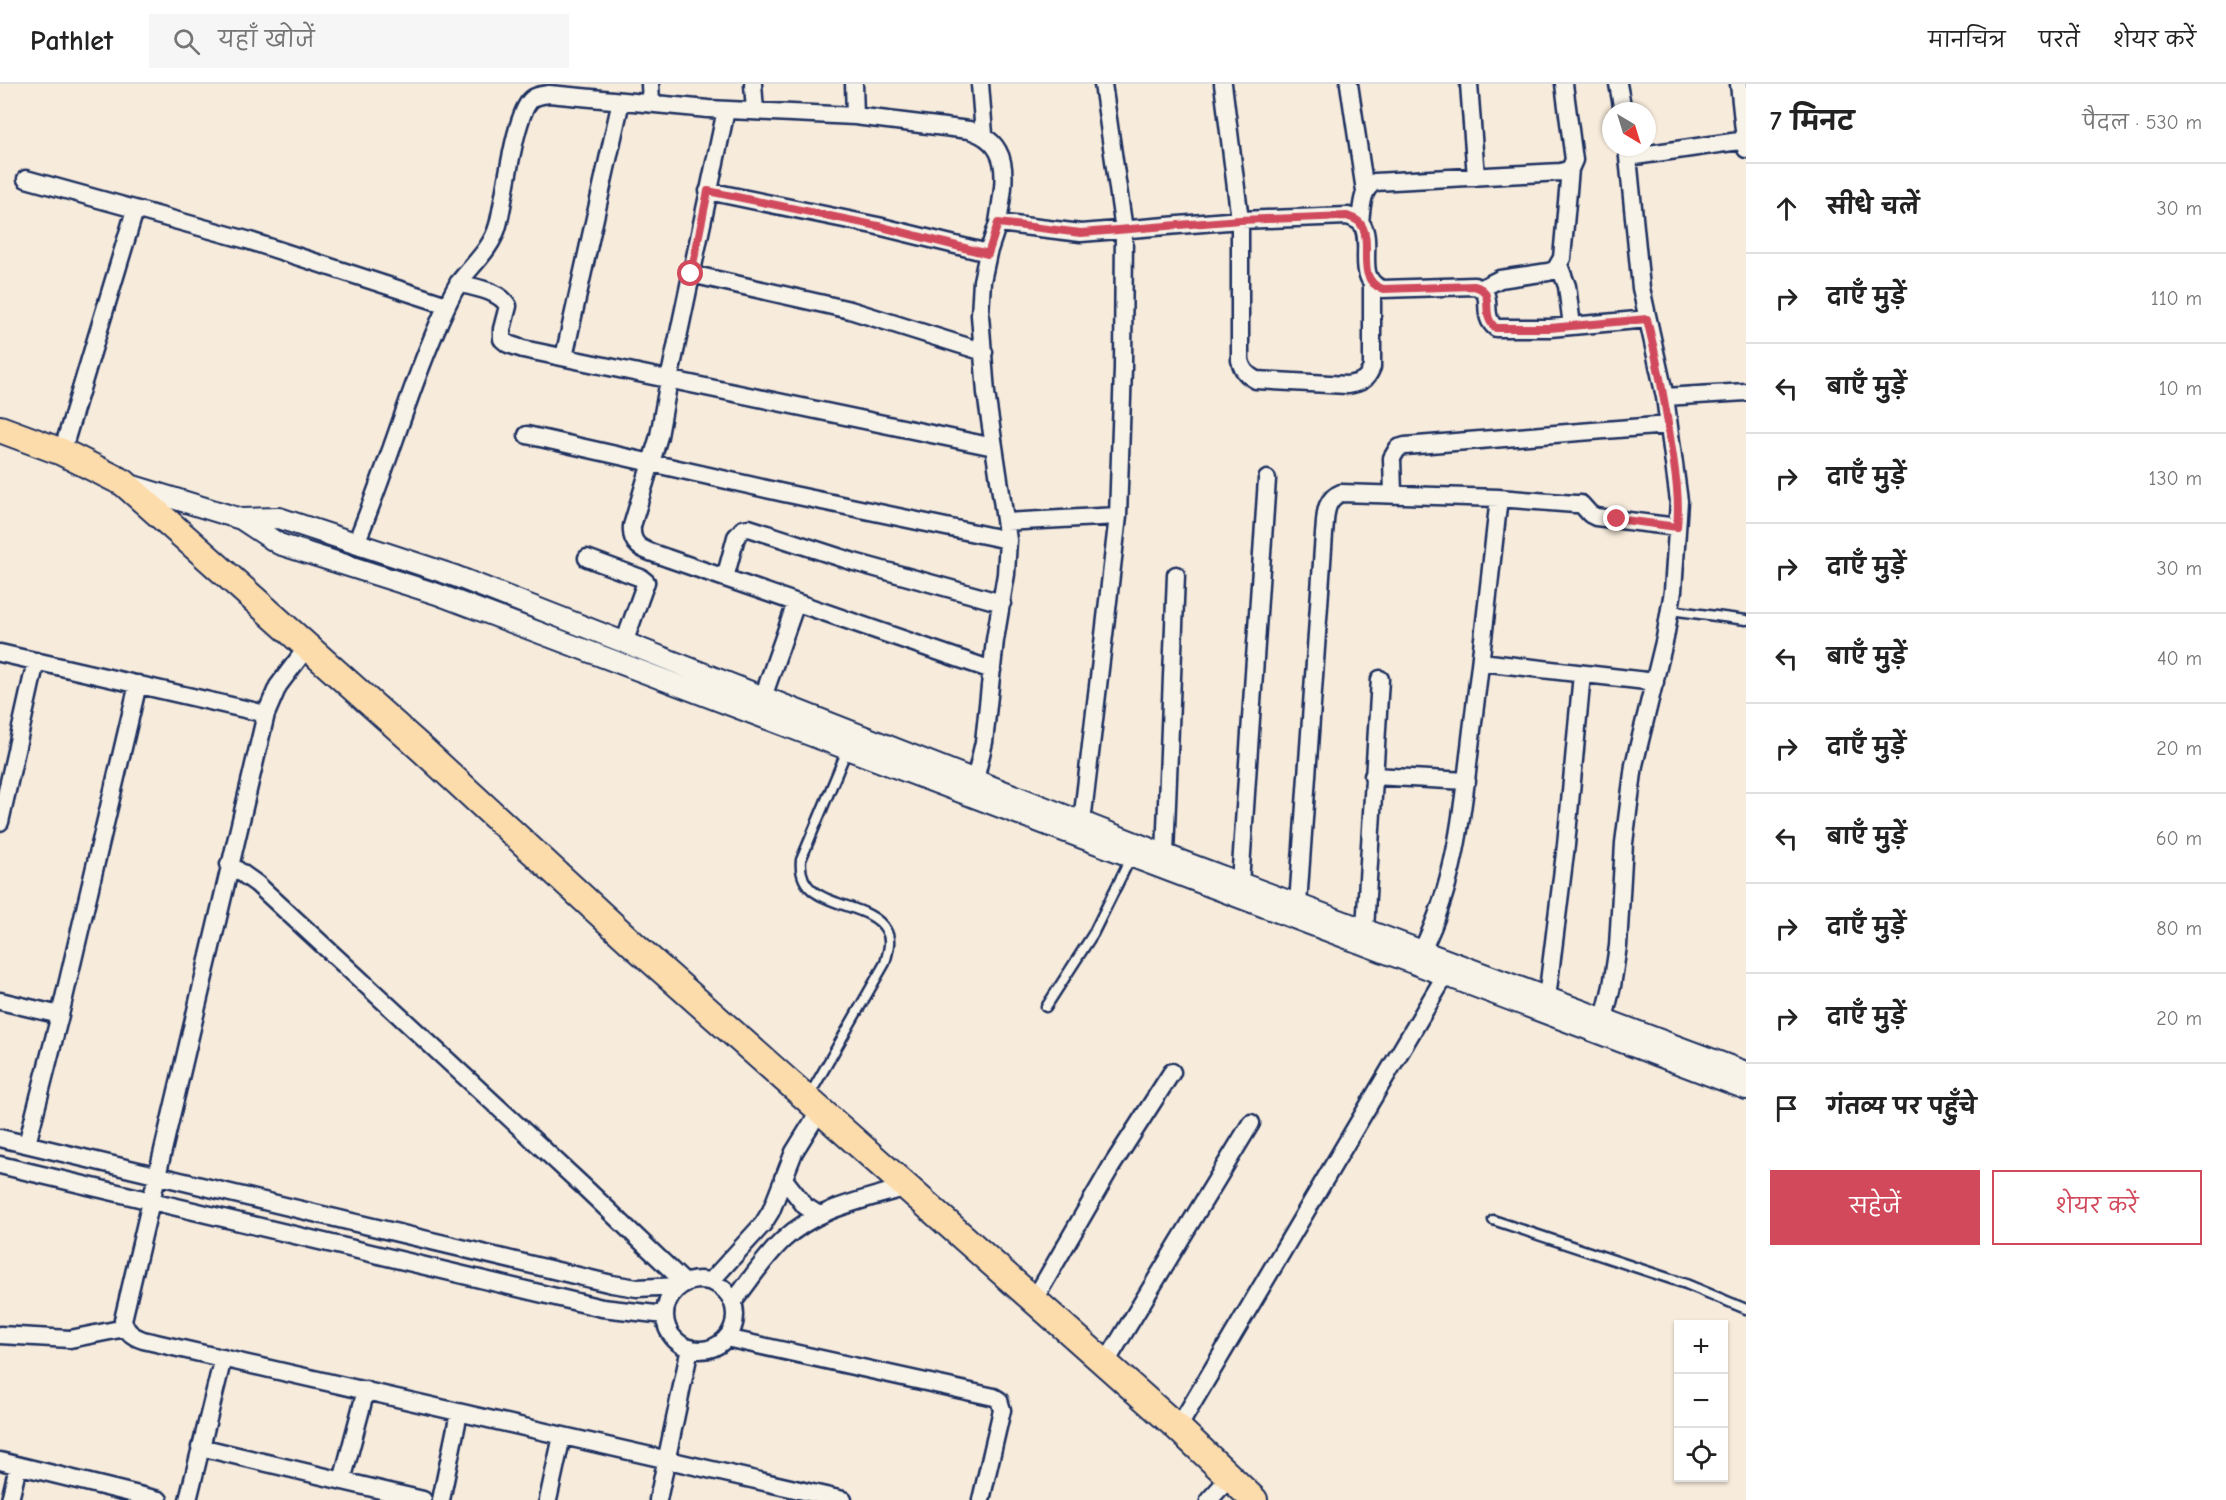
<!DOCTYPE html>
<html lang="hi">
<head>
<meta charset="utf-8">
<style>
	:root { --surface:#fff; --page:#f6f6f6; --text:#222; --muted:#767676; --line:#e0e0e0; --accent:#d1495b }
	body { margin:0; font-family:"Comic Neue","Playpen Sans Deva",sans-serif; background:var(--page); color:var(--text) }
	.controls { position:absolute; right:18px; bottom:18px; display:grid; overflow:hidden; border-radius:0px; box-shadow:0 2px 4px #0004 }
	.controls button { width:54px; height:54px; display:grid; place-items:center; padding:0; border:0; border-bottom:2px solid var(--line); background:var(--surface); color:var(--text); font:30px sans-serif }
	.compass { position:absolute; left:1602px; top:18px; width:54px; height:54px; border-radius:50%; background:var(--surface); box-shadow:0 2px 4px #0004; rotate:142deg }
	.stop { position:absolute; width:18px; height:18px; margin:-14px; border:4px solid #d1495b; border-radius:50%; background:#fff }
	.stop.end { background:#d1495b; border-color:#fff; box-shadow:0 2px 6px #0008 }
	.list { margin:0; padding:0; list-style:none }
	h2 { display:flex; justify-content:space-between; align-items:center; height:78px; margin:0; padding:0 24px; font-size:26px }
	h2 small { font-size:20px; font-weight:400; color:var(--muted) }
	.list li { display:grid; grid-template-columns:39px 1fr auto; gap:18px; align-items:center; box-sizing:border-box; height:90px; padding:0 24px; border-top:2px solid var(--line) }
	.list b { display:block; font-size:22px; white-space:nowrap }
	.list em { font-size:20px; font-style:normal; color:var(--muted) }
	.actions { display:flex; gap:12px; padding:18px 24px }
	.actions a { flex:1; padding:14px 0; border:2px solid var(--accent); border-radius:0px; text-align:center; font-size:21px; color:var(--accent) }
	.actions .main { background:var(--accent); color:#fff }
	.icon { flex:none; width:33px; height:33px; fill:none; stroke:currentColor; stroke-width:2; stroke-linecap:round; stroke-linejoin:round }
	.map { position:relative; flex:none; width:1746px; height:1416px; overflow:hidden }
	header { display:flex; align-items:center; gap:36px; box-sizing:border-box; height:84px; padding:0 30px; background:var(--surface); border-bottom:2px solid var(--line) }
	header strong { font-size:28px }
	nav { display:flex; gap:33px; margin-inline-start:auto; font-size:21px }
	.search { width:420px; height:54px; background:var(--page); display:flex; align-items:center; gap:15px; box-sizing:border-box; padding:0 21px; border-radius:0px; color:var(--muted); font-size:22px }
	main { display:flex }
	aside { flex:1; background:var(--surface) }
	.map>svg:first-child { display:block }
</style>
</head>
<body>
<header>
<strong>Pathlet</strong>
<div class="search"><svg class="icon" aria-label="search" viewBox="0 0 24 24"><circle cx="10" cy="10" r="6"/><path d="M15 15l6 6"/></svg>यहाँ खोजें</div>
<nav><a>मानचित्र</a><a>परतें</a><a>शेयर करें</a></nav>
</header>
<main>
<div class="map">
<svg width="1746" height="1416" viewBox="0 0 1746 1416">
	<rect width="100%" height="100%" fill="#f7ebdb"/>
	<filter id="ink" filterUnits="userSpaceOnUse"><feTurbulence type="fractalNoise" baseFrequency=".0167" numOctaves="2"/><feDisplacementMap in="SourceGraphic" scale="12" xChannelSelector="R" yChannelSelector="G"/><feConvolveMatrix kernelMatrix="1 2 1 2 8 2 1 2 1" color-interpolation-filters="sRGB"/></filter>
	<g filter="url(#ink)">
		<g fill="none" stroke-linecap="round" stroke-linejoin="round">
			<defs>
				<path id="service" d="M1670 526 1746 536
					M1046 923 1093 850 1131 773
					M809 1012 885 879C888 868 892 856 886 846 869 814 796 827 801 776L847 666
					M1493 1136 1686 1200 1746 1225"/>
				<path id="minor" d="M650 0 651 19
					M753 0 755 27
					M854 0 855 32
					M980 0 984 50
					M1223 0 1240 136V276C1242 286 1247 291 1256 296L1347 301C1361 299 1367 296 1372 283V199
					M1349 0 1365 107
					M1469 0 1476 93
					M1618 0 1623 27
					M1739 0 1746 65
					M726 26 669 296 659 352 632 442C630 466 649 467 667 474L992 586
					M1628 73 1746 56
					M26 95 247 156 447 221
					M708 107 878 142 988 169
					M1360 138C1362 124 1361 105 1375 98L1561 88 1570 85 1574 76 1564 0
					M1559 181 1567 202 1572 242
					M691 190 850 226 984 268
					M458 199C475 204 499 206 508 222L502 245V255L508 260 523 265 994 363
					M1482 204 1500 195 1548 188 1555 186 1562 174 1570 85
					M564 273 621 17
					M1665 313 1746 308
					M527 351 784 409 1008 456
					M62 368 135 126
					M1393 410 1392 374 1398 364 1405 362 1668 341
					M1006 438 1118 432
					M356 459C389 380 411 298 447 221 451 213 455 204 460 197 474 179 492 164 498 141 505 116 514 29 532 15 537 11 543 11 549 10L708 25 855 32 969 46C1016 60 1003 102 998 139
					M587 474 641 494 646 498 624 559
					M725 494 736 453 743 445 749 444 854 478 1002 519
					M308 562 278 602 266 630 123 1236C126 1248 132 1252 143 1256L843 1416
					M0 569 266 630
					M1481 578 1655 598
					M763 613 796 519
					M1373 692 1467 697
					M972 709 984 658 995 556 1006 490 1008 456 986 309 980 231 982 197 988 169 998 139 1081 149 1240 136 1348 132C1352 134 1357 135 1361 139 1375 158 1353 196 1383 205L1474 202C1498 208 1478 230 1496 244H1550L1648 235
					M0 738 36 577
					M1082 738 1118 432 1123 284 1124 146 1103 0
					M1165 770 1176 491
					M229 780 257 800 582 1101 685 1199
					M1240 799 1267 395
					M1298 820 1324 450C1326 434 1323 416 1341 409L1499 414 1575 420H1581L1590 430 1596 433 1677 443
					M1365 845 1380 595
					M1422 866C1457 797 1463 722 1472 646 1482 569 1490 491 1499 414
					M1547 914 1566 761 1582 590
					M0 917 60 931
					M1604 935 1612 902 1618 862 1624 759 1634 681 1665 554 1673 507 1679 417 1665 313 1641 204 1627 63
					M0 1054 612 1200 637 1204 679 1202
					M27 1060 60 931 138 600
					M0 1081 602 1224 665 1231
					M783 1094 805 1122 819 1131
					M665 1231a35 35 0 1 1 70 0a35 35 0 1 1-70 0Z
					M711 1197 763 1140 771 1127 794 1068 820 1026
					M1034 1216 1111 1083 1172 988
					M733 1218C749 1198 764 1174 783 1156 817 1124 863 1116 907 1103
					M0 1251 70 1255 125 1244
					M726 1254 994 1313 999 1316 1002 1326 981 1416
					M1105 1280 1251 1039
					M1178 1344 1445 892
					M200 1363 423 1416
					M0 1377 159 1416
					M342 1397 366 1306
					M10 1416 18 1382
					M188 1416 223 1274
					M441 1416 459 1329
					M548 1416 562 1352
					M658 1416 690 1264
					M1209 1416 1230 1393"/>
				<path id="tertiary" d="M127 400 241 435 279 460 437 510 1746 1005
					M241 435 279 434 455 492 1184 778 1746 988"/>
				<path id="primary" d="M0 345 62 368 124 399 423 666 634 861 1178 1344 1254 1416"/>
			</defs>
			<use href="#service" stroke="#1b2f5e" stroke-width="13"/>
			<use href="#minor" stroke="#1b2f5e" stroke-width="21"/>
			<use href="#tertiary" stroke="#1b2f5e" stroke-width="24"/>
			<use href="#primary" stroke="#1b2f5e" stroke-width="30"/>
			<use href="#service" stroke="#f7f3e8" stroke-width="8"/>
			<use href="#minor" stroke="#f7f3e8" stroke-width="16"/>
			<use href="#tertiary" stroke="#f7f3e8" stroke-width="20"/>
			<use href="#primary" stroke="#fddcac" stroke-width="26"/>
		</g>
	</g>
	<g fill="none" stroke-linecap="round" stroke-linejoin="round" filter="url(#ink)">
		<path stroke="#d1495b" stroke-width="8" d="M691 190 708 107 878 142 988 170 998 139 1081 149 1240 136 1347 132C1352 134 1357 135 1360 139 1375 158 1353 195 1383 205L1474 202C1498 208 1478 230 1496 244H1550L1647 235C1657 276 1665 317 1671 359 1675 387 1680 414 1677 443L1617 435"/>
	</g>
</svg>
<div class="controls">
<button>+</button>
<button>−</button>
<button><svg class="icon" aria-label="locate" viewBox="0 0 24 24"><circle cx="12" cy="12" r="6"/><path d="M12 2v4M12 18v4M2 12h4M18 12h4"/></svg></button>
</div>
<svg class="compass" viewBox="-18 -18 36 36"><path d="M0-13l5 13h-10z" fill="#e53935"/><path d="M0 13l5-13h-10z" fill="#767676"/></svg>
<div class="stop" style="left:691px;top:190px"></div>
<div class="stop end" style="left:1617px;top:435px"></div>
</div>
<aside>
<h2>7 मिनट<small>पैदल · 530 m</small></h2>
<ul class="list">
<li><svg class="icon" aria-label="ahead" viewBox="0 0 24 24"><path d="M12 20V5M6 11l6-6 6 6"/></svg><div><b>सीधे चलें</b></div><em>30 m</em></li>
<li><svg class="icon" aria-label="right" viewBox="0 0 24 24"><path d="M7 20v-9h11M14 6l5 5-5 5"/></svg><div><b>दाएँ मुड़ें</b></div><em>110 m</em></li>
<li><svg class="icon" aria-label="left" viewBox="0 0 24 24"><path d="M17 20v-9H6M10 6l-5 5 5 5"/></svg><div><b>बाएँ मुड़ें</b></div><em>10 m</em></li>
<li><svg class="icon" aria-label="right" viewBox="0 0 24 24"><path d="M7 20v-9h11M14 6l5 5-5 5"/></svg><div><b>दाएँ मुड़ें</b></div><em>130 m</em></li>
<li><svg class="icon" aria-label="right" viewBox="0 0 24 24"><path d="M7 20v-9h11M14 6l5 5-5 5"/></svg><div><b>दाएँ मुड़ें</b></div><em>30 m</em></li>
<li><svg class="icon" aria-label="left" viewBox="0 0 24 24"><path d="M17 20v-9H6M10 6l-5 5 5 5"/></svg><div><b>बाएँ मुड़ें</b></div><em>40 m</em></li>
<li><svg class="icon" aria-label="right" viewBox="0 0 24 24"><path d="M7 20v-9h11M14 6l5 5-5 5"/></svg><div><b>दाएँ मुड़ें</b></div><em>20 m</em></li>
<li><svg class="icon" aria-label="left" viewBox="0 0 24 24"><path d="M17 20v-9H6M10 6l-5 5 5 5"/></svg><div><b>बाएँ मुड़ें</b></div><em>60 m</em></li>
<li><svg class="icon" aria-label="right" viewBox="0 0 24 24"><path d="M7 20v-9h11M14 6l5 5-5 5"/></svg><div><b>दाएँ मुड़ें</b></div><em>80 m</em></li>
<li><svg class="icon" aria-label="right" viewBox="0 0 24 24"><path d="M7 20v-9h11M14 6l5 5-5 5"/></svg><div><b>दाएँ मुड़ें</b></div><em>20 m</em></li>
<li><svg class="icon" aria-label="arrive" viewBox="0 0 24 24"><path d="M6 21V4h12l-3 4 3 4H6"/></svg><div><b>गंतव्य पर पहुँचे</b></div></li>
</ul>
<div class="actions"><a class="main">सहेजें</a><a>शेयर करें</a></div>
</aside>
</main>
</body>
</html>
